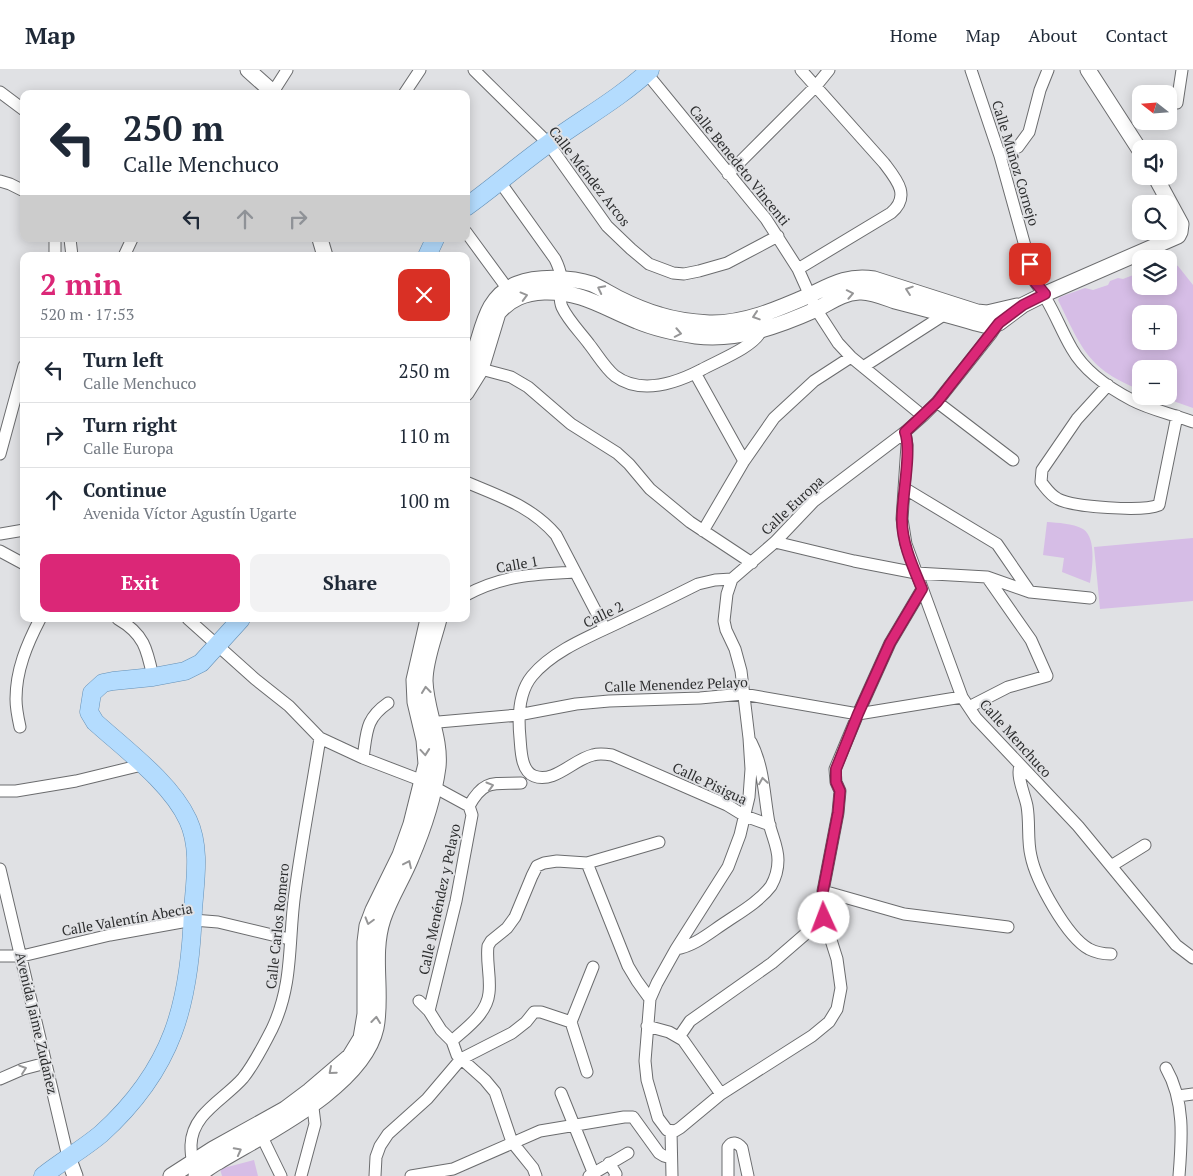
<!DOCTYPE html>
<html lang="en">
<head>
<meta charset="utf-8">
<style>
  :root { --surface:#fff; --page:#f2f2f3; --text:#1f2937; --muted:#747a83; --line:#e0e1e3; --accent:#db2777 }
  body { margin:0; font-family:"PT Serif",serif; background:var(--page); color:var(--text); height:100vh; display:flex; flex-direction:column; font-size:19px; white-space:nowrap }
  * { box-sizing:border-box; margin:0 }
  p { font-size:16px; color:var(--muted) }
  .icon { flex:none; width:28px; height:28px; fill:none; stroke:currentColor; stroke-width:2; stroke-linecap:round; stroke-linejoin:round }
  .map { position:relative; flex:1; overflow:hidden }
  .details { position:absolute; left:20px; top:182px; width:450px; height:370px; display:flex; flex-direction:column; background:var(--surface); border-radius:10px; box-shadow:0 2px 12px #0003 }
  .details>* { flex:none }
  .banner { position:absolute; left:20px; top:20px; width:450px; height:152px; border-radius:10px; box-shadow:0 2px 12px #0003; background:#fff; color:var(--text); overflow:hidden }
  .needle { width:32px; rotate:287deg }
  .fabs { position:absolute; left:1132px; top:15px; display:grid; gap:10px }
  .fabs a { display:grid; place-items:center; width:45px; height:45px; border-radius:10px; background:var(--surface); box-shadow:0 2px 12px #0003; font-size:25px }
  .pin { position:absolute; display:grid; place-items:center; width:42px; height:42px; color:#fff; margin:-21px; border-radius:10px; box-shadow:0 2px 8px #0006 }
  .me { position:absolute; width:55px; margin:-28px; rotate:358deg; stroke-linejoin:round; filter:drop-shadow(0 0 4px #0008) }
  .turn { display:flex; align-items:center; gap:18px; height:105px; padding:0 20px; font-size:22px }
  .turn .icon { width:65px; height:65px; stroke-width:2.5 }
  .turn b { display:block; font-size:35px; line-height:42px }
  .lanes { display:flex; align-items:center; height:48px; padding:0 20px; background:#0003; justify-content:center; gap:25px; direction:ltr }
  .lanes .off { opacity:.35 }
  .round { display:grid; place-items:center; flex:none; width:52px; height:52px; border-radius:10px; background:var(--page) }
  .summary { display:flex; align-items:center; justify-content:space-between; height:85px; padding:0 20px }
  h1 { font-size:30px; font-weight:700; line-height:38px; color:var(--accent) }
  .cta { display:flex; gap:10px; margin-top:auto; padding:10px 20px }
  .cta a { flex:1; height:58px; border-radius:10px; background:var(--accent); color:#fff; font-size:20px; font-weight:700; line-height:58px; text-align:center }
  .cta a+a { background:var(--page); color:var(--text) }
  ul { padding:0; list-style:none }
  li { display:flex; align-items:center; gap:15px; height:65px; padding:0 20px; border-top:1px solid var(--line) }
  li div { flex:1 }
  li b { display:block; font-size:19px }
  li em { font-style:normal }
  header { display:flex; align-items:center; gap:30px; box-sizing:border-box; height:70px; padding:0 25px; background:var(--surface); border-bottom:1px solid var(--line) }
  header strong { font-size:24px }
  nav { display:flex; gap:28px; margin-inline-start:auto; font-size:18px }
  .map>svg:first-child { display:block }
</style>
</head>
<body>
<header>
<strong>Map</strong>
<nav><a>Home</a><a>Map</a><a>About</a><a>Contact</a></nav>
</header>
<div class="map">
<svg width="1193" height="1106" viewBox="0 0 1193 1106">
  <rect width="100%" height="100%" fill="#e0e1e4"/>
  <path fill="#d6bde6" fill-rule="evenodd" d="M1169,191L1178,196L1193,215V338L1159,326H1169V299H1141V320C1088,300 1081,277 1058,230L1060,227L1085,218L1093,220L1108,215L1110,211L1118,208L1123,209L1141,202V216H1169ZM1141,244H1169V271H1141Z
    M1047,452C1058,453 1072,453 1083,459C1097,468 1092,499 1090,513L1062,502L1064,488L1043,485Z
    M1193,468V531L1100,539L1094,477Z
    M254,1090L258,1106H222L220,1099Z"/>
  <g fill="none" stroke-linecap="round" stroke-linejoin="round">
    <g stroke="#6b6c6e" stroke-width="13">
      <path id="street" d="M474,0L548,73L607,156L631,179L649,194L673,203L684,204L699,201L727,193L778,166
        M644,0L766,149L798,199L816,239L838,273L851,287L923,346
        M971,0L1000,86L1035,212C1051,232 1059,257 1072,279C1085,302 1109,318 1132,330C1151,340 1173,344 1193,352
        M0,22L24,40
        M273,22L287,0
        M404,24L420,0
        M1177,33L1182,0
        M1000,86L1018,77L1029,62L1040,20L1048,0
        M728,104L816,16L829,0
        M0,111L10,114L24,121
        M500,112L555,189C558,195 560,200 561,207C561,217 558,228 562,237C568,250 580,262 589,274C597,284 605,298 615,306C641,325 676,313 701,300C717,291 754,277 761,261
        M466,162L507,218
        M55,169V186
        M70,169L72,186
        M124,186L132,169
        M798,199L891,143C911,126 897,110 884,93L801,0
        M863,297L950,241
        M481,299L511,307L528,317L571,354L617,383L629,394L650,419L690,452L752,493
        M695,303L744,391
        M1108,315L1077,349L1042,400L1041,412C1046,418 1050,425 1058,429C1073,437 1143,442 1159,435L1177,346
        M937,332L1013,390
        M905,362L907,375L902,449L906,474L962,627L976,648L1078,756L1176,875L1193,888
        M0,384L24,296
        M466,412C501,427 531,436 556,465L605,559
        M904,418L997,474L1030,522
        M703,461L744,391L774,348L814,311L851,287
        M0,464L24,460
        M775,472L854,491L916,503L987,507L1030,522L1090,528
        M0,481L24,494
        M732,509L715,510L698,514C674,526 650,538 626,549C596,564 554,579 532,606C518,623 518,648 520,668C521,680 521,701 534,706C554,714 574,689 593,685C599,683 606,684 612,685L727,735L745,746L770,755
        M922,519L890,573L858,644L835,699L836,712L840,721L838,743L823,821L824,848L837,889L841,918L837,939L829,952L812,966L721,1024L680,1058L675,1061L667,1060L658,1048L647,1010L645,991L650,929L657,913L676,879L728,797L740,765L749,727L751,699L749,668L741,601L735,579L726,560L724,551L727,524L732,509L775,472L814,431L905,362L923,346L937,332L972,288L991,264L1000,250
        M466,525C503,505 535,504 575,502
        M118,549C144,564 147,579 153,607
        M188,549L255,609L289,636L320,668L363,688L423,711L469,736L472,745L456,831L429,941
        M969,637L1008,617L1047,606L1031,570L987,507
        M427,653L518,645L576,634L609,631L700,628L743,624L858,644L962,627
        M20,657C18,648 16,638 16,629C16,600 27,574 40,549
        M363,688C367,662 365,649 388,633
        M1020,696C1016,706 1025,725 1027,736C1030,753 1027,770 1031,786C1036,811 1067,867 1089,879C1097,883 1103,884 1111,884
        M0,721H16L76,711L142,695
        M469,736C484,709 493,714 521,713
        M587,793L628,896L637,911L650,929
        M1111,796L1145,775
        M0,799L68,1087
        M823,821L904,844L1008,857
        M676,879C694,876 708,864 723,854C739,843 759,832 771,816C775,809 778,798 778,790C778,777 772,766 769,753C764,726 764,697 751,672
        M0,886H22L110,865L193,850L218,852L289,869
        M419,931L429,941L441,960L452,971L457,985L485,1010L495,1022L512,1072L533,1098L536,1106
        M647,956L669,962L683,970L721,1024
        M679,967L690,951L772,893L824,848
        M452,971C466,958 487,944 489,923C491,907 486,892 488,876L491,871L507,858L515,847L532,806L537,796L544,793L557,791L587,793L659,772
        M1166,998C1185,1031 1182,1069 1179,1106
        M587,1002L571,952L593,897
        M0,1009L23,999L46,993
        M561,1023L593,1102
        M1178,1026L1193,1024
        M671,1061L672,1106
        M262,1067L281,1106
        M609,1093L616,1104L615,1106
        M196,1096C191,1090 191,1082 191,1075C192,1043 225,1029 243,1008C255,993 263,976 272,959C294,913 288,870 295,822C302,770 312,719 320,668
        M301,1106L315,1054L312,1030
        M375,1106L376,1087L380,1076L388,1064L427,1029L461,989L512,963L526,952L534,942H541L571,952
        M411,1106L453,1099L540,1061L624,1047H633L659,1083L664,1086L671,1088
        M589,1106L628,1083
        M728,1106V1077C732,1071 737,1072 742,1078L748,1106"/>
    </g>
    <g stroke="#6b6c6e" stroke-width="17">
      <path id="secondary" d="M248,0L275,24
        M1088,0L1141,82
        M320,169L325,186
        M466,302C484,271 479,229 517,214C537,206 571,207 592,214C601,218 610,224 618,228C632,235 646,241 660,245C676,250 692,252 709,253C744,254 778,239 810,225C833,214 848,205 874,209L977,242L987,243L1017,236
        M466,323L481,299L498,243C511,228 525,223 544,222C582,221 604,238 637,251C656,259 676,263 696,266C738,271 779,256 817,239C831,232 842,223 859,222C870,221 884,227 895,231C922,238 949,245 976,253L984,255L999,253L1023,235L1045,224L1178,166L1180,162L1181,154L1155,106
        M68,1087L75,1106
        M171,1106L213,1079L285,1039L309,1021L350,986L361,968L365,944V872L367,856L373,840L400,785L411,754L426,694L424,670L415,632L414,610L428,549
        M196,1106C204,1102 210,1096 218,1092C266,1063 363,1017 376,958C383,923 371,885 383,849C390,828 403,808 411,788C423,760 434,727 438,697C441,668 426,641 425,611C425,590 434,569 439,549"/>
    </g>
    <g stroke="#6490b6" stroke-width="19">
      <path id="primary" d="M466,137C494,117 520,94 548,74C582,49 619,29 650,0
        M427,186L435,169
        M43,1106C62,1091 83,1079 101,1064C173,999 190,934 193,840C195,811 201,778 188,750C171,713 126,680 95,652L89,642L92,623L103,613L113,611L153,607L185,601L201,593L241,549"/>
    </g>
    <use href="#street" stroke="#fff" stroke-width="11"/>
    <use href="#secondary" stroke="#fff" stroke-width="15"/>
    <use href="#primary" stroke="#b4dcfe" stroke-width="18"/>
  </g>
  <defs><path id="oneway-chevron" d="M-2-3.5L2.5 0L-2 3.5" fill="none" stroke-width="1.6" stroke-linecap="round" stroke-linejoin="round" transform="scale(1.25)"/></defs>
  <g stroke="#969697">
    <use href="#oneway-chevron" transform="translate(601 219) rotate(-153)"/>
    <use href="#oneway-chevron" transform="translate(909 220) rotate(-161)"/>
    <use href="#oneway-chevron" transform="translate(850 224) rotate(-11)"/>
    <use href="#oneway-chevron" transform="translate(524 226) rotate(-15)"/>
    <use href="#oneway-chevron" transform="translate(756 246) rotate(162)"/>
    <use href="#oneway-chevron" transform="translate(678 263) rotate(11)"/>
    <use href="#oneway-chevron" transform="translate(426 620) rotate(-96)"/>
    <use href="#oneway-chevron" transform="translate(425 682) rotate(85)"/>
    <use href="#oneway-chevron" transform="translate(763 711) rotate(-99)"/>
    <use href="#oneway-chevron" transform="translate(490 716) rotate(-16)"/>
    <use href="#oneway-chevron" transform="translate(408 794) rotate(-65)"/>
    <use href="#oneway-chevron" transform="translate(369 851) rotate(106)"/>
    <use href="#oneway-chevron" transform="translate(376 950) rotate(-84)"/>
    <use href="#oneway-chevron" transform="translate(23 999) rotate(-19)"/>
    <use href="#oneway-chevron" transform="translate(332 1001) rotate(139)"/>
    <use href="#oneway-chevron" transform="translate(238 1081) rotate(-28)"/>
  </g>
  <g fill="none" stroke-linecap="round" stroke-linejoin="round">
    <g stroke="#8e194d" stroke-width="12">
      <path id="route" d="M824,848L823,821L838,743L840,721L836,712V699L858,644L890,573L922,519C913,497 902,474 902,450C902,426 912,381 905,362L937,332L999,253L1023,235L1045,224L1035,212L1030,194"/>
    </g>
    <use href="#route" stroke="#db2777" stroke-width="9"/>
  </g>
  <g text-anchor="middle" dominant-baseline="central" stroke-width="4" stroke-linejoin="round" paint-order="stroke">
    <g font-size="14" fill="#2d2e2f" stroke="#e0e1e4">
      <text transform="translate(1016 93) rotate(73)">Calle Muñoz Cornejo</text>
      <text transform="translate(740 95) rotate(51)">Calle Benedeto Vincenti</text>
      <text transform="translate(590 106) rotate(52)">Calle Méndez Arcos</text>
      <text transform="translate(792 435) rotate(-43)">Calle Europa</text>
      <text transform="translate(517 494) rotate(-10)">Calle 1</text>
      <text transform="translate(603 544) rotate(-26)">Calle 2</text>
      <text transform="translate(676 614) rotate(-2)">Calle Menendez Pelayo</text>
      <text transform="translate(1016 668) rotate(48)">Calle Menchuco</text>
      <text transform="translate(710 713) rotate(25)">Calle Pisigua</text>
      <text transform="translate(439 829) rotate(-78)">Calle Menéndez y Pelayo</text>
      <text transform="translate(127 849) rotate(-10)">Calle Valentín Abecia</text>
      <text transform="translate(277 856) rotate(-84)">Calle Carlos Romero</text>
      <text transform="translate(37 953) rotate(77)">Avenida Jaime Zudañez</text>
    </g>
  </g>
</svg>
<div class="fabs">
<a><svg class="needle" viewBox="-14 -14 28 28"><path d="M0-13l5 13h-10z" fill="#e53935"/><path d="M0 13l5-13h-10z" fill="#747a83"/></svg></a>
<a><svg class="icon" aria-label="sound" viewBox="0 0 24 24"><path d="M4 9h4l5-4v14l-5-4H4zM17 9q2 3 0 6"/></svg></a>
<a><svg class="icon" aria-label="search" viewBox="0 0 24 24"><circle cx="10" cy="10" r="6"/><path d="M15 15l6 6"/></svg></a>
<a><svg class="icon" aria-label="layers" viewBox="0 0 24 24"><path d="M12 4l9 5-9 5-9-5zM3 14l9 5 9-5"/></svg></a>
<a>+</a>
<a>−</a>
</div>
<div class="pin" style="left:1030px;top:194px;background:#d93025"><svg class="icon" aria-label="arrive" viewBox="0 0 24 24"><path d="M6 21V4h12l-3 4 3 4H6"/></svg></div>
<svg class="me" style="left:824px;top:848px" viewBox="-20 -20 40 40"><circle r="19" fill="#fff"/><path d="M0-13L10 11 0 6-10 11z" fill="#db2777"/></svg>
<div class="banner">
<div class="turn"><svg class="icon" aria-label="left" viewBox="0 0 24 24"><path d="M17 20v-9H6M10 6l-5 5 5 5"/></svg><div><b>250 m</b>Calle Menchuco</div></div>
<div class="lanes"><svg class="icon" aria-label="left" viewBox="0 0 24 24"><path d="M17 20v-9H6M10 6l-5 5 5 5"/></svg><svg class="icon off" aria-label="ahead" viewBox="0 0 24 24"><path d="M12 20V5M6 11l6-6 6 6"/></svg><svg class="icon off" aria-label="right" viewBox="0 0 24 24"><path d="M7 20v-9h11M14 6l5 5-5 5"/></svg></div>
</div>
<section class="details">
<div class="summary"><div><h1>2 min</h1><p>520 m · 17:53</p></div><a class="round" style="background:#d93025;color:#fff"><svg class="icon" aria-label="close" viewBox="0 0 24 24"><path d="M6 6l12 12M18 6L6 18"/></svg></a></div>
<ul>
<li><svg class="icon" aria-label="left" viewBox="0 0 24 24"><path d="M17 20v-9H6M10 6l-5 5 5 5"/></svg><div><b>Turn left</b><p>Calle Menchuco</p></div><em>250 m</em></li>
<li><svg class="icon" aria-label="right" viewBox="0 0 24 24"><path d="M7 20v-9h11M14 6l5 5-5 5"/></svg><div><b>Turn right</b><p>Calle Europa</p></div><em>110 m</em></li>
<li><svg class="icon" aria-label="ahead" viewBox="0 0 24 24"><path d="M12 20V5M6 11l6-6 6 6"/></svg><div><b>Continue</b><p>Avenida Víctor Agustín Ugarte</p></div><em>100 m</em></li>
</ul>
<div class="cta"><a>Exit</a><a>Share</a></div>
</section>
</div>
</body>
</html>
